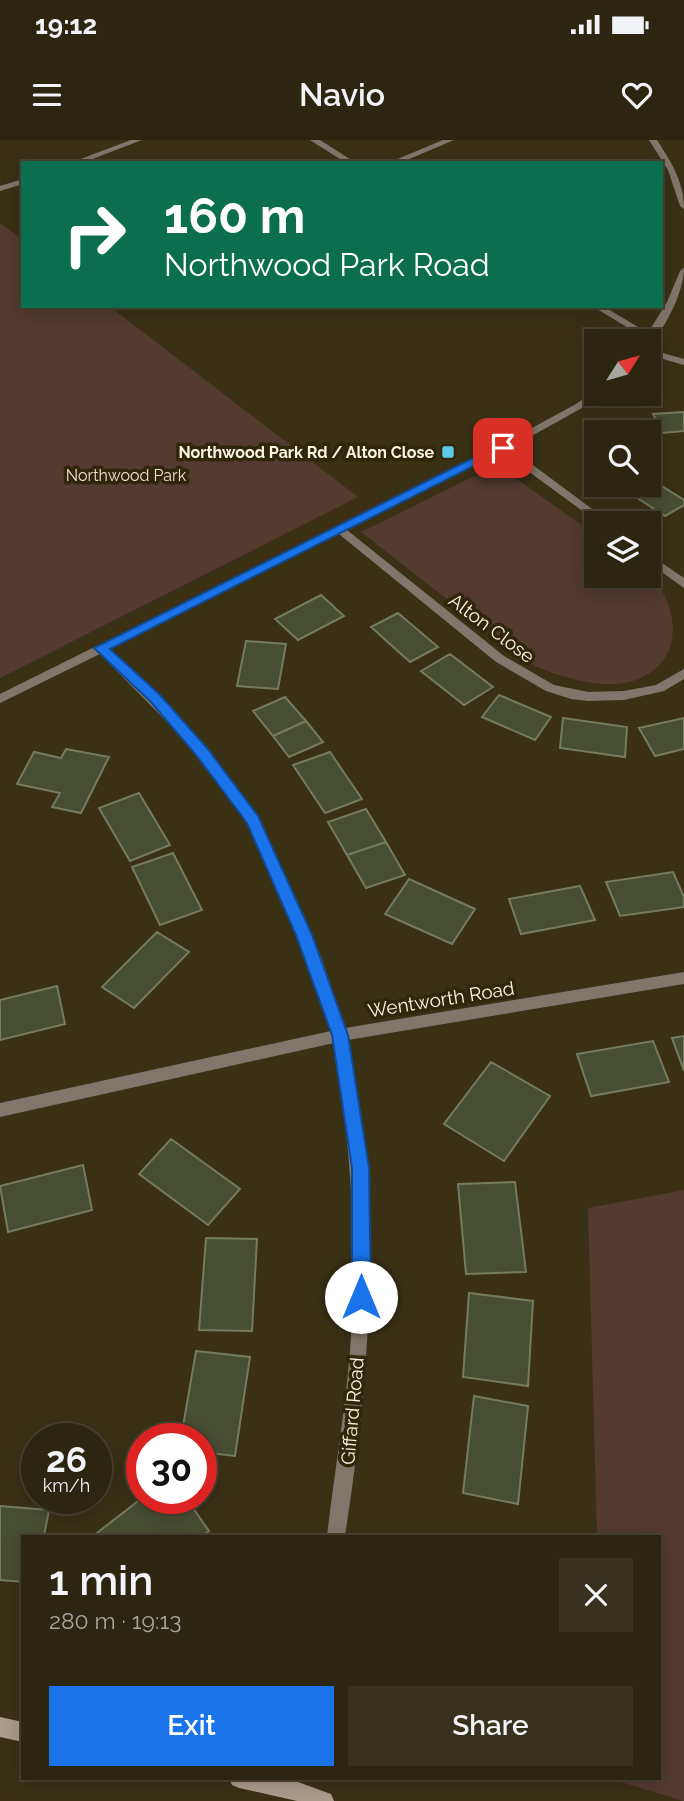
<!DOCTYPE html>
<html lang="en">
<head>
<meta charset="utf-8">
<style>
  :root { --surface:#2c2510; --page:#38311e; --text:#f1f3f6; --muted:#a6a59f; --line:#484230; --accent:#1a73e8 }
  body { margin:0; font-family:Raleway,sans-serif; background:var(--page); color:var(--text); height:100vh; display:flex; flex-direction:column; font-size:26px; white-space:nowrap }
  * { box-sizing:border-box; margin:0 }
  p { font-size:23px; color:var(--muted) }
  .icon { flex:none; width:38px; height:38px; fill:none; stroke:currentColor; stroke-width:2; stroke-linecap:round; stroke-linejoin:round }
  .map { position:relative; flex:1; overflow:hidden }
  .sheet { position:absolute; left:21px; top:1395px; width:640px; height:245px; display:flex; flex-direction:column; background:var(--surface); border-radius:0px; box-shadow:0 4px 18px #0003,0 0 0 2px var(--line) }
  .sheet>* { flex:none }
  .hud { position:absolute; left:21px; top:21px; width:642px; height:147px; border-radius:0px; box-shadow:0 4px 18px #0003,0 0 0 2px var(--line); background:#0b6e4f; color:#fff; overflow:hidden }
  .needle { width:46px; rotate:53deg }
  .tools { position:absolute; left:584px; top:189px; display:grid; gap:14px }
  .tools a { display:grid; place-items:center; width:77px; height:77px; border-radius:0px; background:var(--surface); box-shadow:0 4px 18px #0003,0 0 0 2px var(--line); font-size:35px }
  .speed { position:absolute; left:21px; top:1283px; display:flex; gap:14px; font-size:35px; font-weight:700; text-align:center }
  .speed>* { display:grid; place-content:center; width:91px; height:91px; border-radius:50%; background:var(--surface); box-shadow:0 4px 18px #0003,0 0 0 2px var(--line); line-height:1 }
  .speed small { font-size:18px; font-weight:400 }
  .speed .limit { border:10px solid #d22; background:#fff; color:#111 }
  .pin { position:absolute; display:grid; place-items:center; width:60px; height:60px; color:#fff; margin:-30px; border-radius:14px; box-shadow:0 4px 10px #0006 }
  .me { position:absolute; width:77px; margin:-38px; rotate:0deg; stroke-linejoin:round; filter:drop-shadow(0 0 5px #0008) }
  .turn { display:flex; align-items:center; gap:24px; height:147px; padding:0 28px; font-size:32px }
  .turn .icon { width:91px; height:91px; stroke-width:2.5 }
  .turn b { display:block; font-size:49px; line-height:60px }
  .round { display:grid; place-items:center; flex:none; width:74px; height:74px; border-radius:0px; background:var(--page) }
  .head { display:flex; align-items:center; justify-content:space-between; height:119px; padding:0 28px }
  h1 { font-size:42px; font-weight:600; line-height:52px }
  .cta { display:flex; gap:14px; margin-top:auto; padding:14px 28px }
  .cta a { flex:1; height:80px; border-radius:0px; background:var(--accent); color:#fff; font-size:28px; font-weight:600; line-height:80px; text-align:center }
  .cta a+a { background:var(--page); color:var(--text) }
  .status { display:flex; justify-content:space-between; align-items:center; height:49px; padding:0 35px; background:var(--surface); direction:ltr }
  .status svg { height:19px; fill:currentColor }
  header { display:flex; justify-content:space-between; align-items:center; height:91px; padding:0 28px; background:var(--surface); font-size:32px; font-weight:600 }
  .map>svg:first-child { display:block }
</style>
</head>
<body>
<div class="status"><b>19:12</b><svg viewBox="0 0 49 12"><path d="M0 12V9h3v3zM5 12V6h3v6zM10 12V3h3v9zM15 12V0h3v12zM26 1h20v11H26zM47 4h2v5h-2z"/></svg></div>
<header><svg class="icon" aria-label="menu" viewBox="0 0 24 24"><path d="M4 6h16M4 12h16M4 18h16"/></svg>Navio<svg class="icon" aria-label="heart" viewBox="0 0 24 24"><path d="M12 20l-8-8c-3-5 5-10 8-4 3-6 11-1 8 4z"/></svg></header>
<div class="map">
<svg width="684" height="1661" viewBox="0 0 684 1661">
  <rect width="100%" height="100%" fill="#3a3115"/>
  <path fill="#543a2f" d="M0,83L23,100V166H109L358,357L0,538Z
    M497,325L597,396V436H649V433C684,472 684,530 625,543C594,548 558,536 530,524L361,392Z
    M684,1050V1661H683L608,1638H660V1396H597L588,1068Z"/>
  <path fill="#484e31" stroke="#757b5d" stroke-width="2" d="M684,272V291L662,293L653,274Z
    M649,338L684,360V365L665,376L619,346L649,345Z
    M321,455L344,476L298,500L275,479Z
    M398,473L438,507L410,522L371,487Z
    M246,501L286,504L278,549L237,546Z
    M450,514L493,547L464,565L421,531Z
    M499,555L551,577L535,600L482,577Z
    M285,557L306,581L273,596L253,571Z
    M563,578L627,587L625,617L560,608Z
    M684,578V609L655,616L639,588Z
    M306,581L323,602L289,617L273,596Z
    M66,609L109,617L81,673L52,667L60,653L17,644L34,612L61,618Z
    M330,612L362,659L325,673L293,625Z
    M139,653L170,705L130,721L99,668Z
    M366,669L386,702L347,715L328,682Z
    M386,702L405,735L366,748L347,715Z
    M173,713L202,770L160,785L132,727Z
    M673,732L684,757V767L620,776L606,742Z
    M409,739L475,769L452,804L385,774Z
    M580,746L595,780L521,794L509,759Z
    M157,792L189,812L134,868L102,847Z
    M57,846L65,884L0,900V860Z
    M684,896V931L672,898Z
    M653,901L669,942L591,956L577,914Z
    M491,922L550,956L504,1021L444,984Z
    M171,999L240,1049L208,1085L139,1034Z
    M83,1025L92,1070L8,1092L0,1046Z
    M515,1042L526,1132L466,1134L458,1044Z
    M206,1098L257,1099L252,1191L199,1190Z
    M469,1153L533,1161L528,1246L463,1237Z
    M196,1211L250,1217L235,1316L201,1312V1298H181Z
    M474,1256L528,1266L518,1364L463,1353Z
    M142,1358H186L209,1391L202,1396H93Z
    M0,1366L49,1370L44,1396H23V1442L0,1440Z"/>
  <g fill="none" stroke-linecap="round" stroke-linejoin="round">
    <path fill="#80766b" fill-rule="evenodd" d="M131,0H142L82,23H70Z
      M310,0H320L356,23H346Z
      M443,0H454L400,23H388Z
      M649,0H657C671,22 684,41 684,69L680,66L668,30Z
      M23,39V44L0,51V46Z
      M684,128C684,151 666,187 651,203L643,201L645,198L592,166H603L648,193L667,162L680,131Z
      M649,209L684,219V225L649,215Z
      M597,249V254H600L582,268L510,308L611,383H599L502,312L347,390L504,516L554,545L588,552L624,551L656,545L684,529V539L664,551L624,560L588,561L571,559L546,551L496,522L339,394L109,510L186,586L255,673L322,819L345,888L684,832V844L348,900C355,940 362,980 365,1021C377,1146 364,1272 345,1396H327C334,1335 345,1273 350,1211C358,1107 351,1005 334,903L0,977V963L331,891L309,819L246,680L178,593L100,514L0,563V554L499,306L576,264Z
      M649,414L684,438V448L649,423Z"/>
    <path fill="#ad9c8b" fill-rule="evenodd" d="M0,1577L23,1582V1602L0,1597Z
      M229,1638H287L331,1654L334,1661H297L239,1648L232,1645Z"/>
  </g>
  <path fill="#1a73e8" stroke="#114b97" stroke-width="2" d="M499,305L509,308L110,509L160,555L207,608L258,676L312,795L348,895L369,1028L371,1157L368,1164L361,1167L355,1164L352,1157V1028L332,895L296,795L247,683L197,616L151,562L94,508Z"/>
  <rect fill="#5ac8e5" stroke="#30270a" stroke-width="2.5" x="441" y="305" width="14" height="14" rx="3.5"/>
  <g text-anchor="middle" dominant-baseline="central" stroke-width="7" stroke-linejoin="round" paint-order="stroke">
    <g font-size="16" font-weight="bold" fill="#faf4e3" stroke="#30270a" text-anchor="end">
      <text x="434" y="312">Northwood Park Rd / Alton Close</text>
    </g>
    <g font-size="16" fill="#f7d9ce" stroke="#30270a">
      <text x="126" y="335">Northwood Park</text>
    </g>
    <g font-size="19" fill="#faf4e3" stroke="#30270a">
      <text transform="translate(492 488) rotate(37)">Alton Close</text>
      <text transform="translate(441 859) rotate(-9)">Wentworth Road</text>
      <text transform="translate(352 1271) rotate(-85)">Giffard Road</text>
    </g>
  </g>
</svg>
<div class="tools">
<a><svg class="needle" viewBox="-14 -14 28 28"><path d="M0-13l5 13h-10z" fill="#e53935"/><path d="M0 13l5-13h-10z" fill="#a6a59f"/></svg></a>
<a><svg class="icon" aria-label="search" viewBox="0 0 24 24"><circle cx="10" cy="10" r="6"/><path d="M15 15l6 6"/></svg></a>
<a><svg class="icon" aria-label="layers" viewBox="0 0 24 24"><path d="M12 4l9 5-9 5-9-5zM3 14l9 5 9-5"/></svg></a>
</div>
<div class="speed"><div>26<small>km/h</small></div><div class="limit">30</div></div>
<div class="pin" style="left:503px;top:308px;background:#d93025"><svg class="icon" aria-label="arrive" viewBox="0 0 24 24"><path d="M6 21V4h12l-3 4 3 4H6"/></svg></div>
<svg class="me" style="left:361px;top:1157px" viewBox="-20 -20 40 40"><circle r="19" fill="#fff"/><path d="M0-13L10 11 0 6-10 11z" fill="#1a73e8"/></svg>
<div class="hud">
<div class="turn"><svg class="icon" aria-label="right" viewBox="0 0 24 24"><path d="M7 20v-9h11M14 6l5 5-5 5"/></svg><div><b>160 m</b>Northwood Park Road</div></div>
</div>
<section class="sheet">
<div class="head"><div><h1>1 min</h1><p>280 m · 19:13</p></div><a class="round"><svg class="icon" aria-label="close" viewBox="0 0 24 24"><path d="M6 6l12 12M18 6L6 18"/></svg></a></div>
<div class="cta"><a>Exit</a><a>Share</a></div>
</section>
</div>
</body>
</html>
